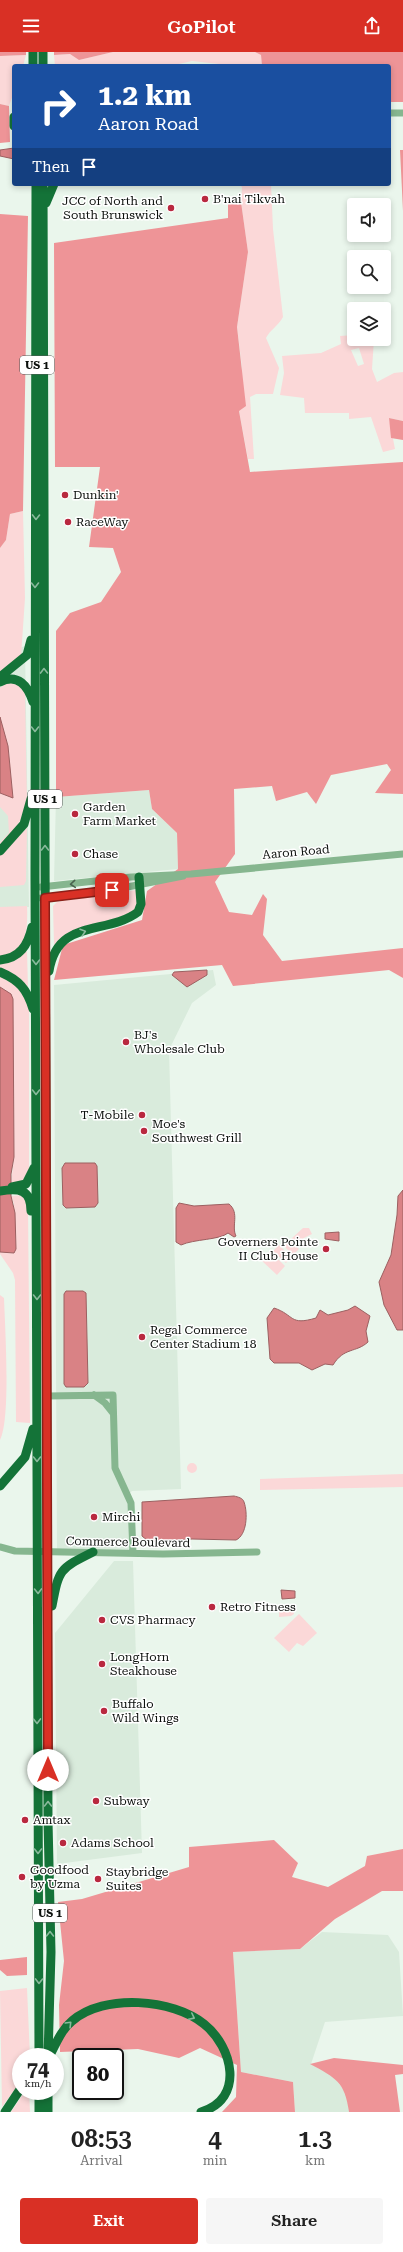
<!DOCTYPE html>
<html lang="en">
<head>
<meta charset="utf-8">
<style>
  :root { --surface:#fff; --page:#f6f6f6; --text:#222; --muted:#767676; --accent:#d93025 }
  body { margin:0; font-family:"Roboto Serif",serif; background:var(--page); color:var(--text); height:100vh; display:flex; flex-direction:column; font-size:15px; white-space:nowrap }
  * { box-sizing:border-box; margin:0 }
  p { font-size:13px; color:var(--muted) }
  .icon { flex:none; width:22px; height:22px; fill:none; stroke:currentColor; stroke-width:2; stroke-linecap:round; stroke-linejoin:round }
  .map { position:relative; height:2060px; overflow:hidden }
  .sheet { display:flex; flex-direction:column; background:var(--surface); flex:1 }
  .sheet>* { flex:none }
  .top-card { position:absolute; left:12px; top:12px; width:379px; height:122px; border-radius:4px; box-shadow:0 2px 6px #0003; background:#1a4fa0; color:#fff; overflow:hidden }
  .controls { position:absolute; left:347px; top:146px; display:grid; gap:8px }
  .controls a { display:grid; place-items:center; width:44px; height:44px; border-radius:4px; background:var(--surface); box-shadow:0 2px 6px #0003; font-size:20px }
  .speed { position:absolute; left:12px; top:1996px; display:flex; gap:8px; font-size:20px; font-weight:700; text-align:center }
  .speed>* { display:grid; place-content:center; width:52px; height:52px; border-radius:50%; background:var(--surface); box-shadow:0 2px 6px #0003; line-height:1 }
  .speed small { font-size:10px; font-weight:400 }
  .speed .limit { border:2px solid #111; border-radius:6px; background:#fff; color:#111 }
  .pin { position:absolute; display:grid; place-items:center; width:34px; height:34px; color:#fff; margin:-17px; border-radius:8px; box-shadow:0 2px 6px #0006 }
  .me { position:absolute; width:44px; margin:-22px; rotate:0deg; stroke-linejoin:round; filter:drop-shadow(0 0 3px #0008) }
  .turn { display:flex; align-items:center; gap:14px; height:84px; padding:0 20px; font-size:18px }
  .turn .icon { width:52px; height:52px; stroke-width:2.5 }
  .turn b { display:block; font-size:28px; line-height:34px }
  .then { display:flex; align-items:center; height:38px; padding:0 20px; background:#0003; gap:8px; font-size:15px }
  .eta { display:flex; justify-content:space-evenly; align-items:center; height:68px; text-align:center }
  .eta b { font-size:24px; font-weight:600; line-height:28px }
  .button { display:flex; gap:8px; margin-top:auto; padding:8px 20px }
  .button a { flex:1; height:46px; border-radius:4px; background:var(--accent); color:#fff; font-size:16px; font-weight:600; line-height:46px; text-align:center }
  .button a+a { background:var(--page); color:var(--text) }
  header { display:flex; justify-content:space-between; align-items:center; height:52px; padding:0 20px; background:var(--accent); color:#fff; font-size:18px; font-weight:600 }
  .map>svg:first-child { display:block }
</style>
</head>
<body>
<header><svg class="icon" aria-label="menu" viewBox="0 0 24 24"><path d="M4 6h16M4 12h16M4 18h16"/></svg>GoPilot<svg class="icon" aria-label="share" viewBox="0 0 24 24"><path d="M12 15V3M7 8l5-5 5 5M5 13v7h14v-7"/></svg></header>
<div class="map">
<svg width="403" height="2060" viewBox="0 0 403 2060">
  <rect width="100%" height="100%" fill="#eaf6ec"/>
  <path fill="#d9ebdc" d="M25,594L29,855L0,857V603Z
    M149,738L152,757L177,781L178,817L54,829L56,745Z
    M213,918L216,933L192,951L169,998L181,1437L132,1439L128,1443L133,1501L57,1500L54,933Z
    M114,1509H133L142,1801L57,1812L55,1581Z
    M322,1880L388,1883L399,1900L403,1964L325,1970L311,2012L333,2024L347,2042L349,2060H295L293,2030L241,2020L233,1900L300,1897Z"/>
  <path fill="#fbd8d8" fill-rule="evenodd" d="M113,0H255L261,3L262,14H220L219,12L192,9L170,14H55L54,3L70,2L79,8Z
    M26,3L23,14H14V40L9,54L0,52V4Z
    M239,132H271L273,177L283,265C278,274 270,278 266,286L279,316L273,342H256L250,345L254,407H248L239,359L242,315L237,275L248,200L241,150L242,135Z
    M354,283V287H374L372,317L377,330L394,321L403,320V369L389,366L395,397L383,400L371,365L349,367V361H305L304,346L280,343L284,321L282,304L321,301L341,292L340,284ZM359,296L364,312L358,314L351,298Z
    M23,459L25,546L21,605L0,620V496L6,488L10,462Z
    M8,630H17L25,637L27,752C22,770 13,781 0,795V790L9,781L8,764L0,755V636Z
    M27,776L26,829L24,833L0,835V802Z
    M136,838L137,853L133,861L68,882L54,893L53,854L57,850Z
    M27,854C28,873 27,906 0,904V855Z
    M27,899L28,936L18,925L0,917V910L14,909Z
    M0,923L23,938L29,953V1120L20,1132H11L14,1105L6,938L0,935Z
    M23,1143L28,1153L30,1371L16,1370L15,1228L13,1221L0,1202V1200L14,1201V1152L11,1144Z
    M303,1176H309L312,1182L304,1186L297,1193L291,1187Z
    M286,1185L299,1197L293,1203L281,1191Z
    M279,1193L291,1205L286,1211L273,1199Z
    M270,1199L285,1214L277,1223L261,1208Z
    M0,1243L4,1246C5,1274 11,1367 0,1388Z
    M187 1416a5 5 0 1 1 10 0a5 5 0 1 1-10 0Z
    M403,1422V1435L260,1438V1427Z
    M293,1557L294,1562L291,1564L279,1565V1558Z
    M299,1562L317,1581L303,1594L297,1591L289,1600L274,1586Z
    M27,1936L30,2005H21V2029L2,2055L0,1939Z
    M25,2039H29L30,2060H11Z"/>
  <path fill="#ee9497" d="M0,0H26V3L0,4Z
    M54,0H113L79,8L70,2L54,3Z
    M255,0H403V50H389V14H262L261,3Z
    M0,52L9,54L10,90L0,91Z
    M400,98H403V159Z
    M228,150H241L248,200L237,275L246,354L239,359L250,420L403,410V742L375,741L391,718L387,712L331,723L316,752L307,740L276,749L272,734L234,737L235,802L215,830L229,860L252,863L263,842L267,847L263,883L282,909L403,896V926L389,918L233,934L222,913L54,928L63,893L142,868L147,839L178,817L177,781L152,757L149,738L56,745V579L70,561L101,550L121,520L113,496L89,495L100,415H55L54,191L228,166Z
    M0,162L28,164L23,459L10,462L6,488L0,496Z
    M389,366L403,369V388L391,386Z
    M274,1788L298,1811L292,1825L328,1835L365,1814L367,1804L403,1797V1839H382L335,1867L300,1897L233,1900L241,2020L293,2030L295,2060H222L236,2045L237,2013L200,1996L179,2006L138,1997L60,2000L59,1953L64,1909L58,1850L82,1847L189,1815V1795Z
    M27,1905V1923L7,1924L0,1918V1908Z
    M334,2006L403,2013V2022L395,2023L400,2060H349C345,2030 336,2026 310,2012Z"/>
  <path fill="#d98285" stroke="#9c6061" d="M14,96V107L0,104V98Z
    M0,665L8,694L13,746L0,741Z
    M207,918V923L187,935L172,923L174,920Z
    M0,935L11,942L13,947L14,1105L11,1122V1144L15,1161L16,1197L14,1201L0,1200Z
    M65,1111H95L97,1114L98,1151L95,1155L66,1156L63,1153L62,1116Z
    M403,1138V1278H397L384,1253L379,1230L391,1203L397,1163L398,1144Z
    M179,1151L194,1154L229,1152C240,1161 231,1174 236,1184L234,1185L228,1181C220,1188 194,1187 181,1193L176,1190V1156Z
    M339,1180V1189L325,1187V1181Z
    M66,1239H83L86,1241L88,1331L84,1335H66L64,1332V1242Z
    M355,1254L370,1264L366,1279L368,1290C356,1301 344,1295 333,1313L325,1312L312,1318L299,1311H274L270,1307L267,1266L274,1256C295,1263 289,1274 316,1266L320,1258L328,1263L348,1258Z
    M234,1444C238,1445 243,1446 244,1450C248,1461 247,1483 236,1488L192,1487L149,1490L142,1484V1450Z
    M281,1538L295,1539V1546L282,1547Z"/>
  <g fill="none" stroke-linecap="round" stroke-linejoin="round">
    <path stroke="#86b68f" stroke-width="7" d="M389,61H403
      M41,835L131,825L191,822L403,802
      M41,846L102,840L183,824
      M94,1343L105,1351L113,1361
      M47,1344L113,1343L115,1416L131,1451L133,1501
      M0,1495L15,1499L163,1502L257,1500"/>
    <path stroke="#147338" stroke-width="9" d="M33,14V0
      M43,14V0
      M14,65V74
      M36,132L35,825L39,2005
      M43,132L48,1769L51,1900L48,2005
      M46,151L54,132
      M0,625L27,603L31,588
      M0,630C18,621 28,634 33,650
      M0,799L24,772L31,747
      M0,908C20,906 28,893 32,875
      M49,919C58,865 106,884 138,860L141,852L139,825
      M0,920C19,928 27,937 33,957
      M12,1135L26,1132L34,1116
      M0,1139C19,1136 31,1137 31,1159
      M0,1434L25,1405L33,1377
      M52,1554C59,1517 59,1517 93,1500
      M49,2005C56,1992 61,1978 72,1969C104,1941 173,1947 204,1972C233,1995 245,2047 201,2060
      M39,2039V2060
      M48,2039V2060
      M5,2060L21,2036"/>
  </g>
  <defs><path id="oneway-chevron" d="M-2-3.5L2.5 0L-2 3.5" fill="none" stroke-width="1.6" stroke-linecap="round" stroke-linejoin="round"/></defs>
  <g stroke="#8ab99c">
    <use href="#oneway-chevron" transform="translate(36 465) rotate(91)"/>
    <use href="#oneway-chevron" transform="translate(35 533) rotate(90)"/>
    <use href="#oneway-chevron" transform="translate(44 619) rotate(-91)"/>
    <use href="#oneway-chevron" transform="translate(35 677) rotate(90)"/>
    <use href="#oneway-chevron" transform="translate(45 796) rotate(-90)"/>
    <use href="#oneway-chevron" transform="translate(83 880) rotate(-18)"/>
    <use href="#oneway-chevron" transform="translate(36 910) rotate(90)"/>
    <use href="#oneway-chevron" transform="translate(36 1040) rotate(90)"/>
    <use href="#oneway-chevron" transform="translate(37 1245) rotate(90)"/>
    <use href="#oneway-chevron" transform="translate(37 1407) rotate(90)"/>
    <use href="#oneway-chevron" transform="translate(38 1539) rotate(89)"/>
    <use href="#oneway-chevron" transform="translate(37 1669) rotate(89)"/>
    <use href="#oneway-chevron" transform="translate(48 1752) rotate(-90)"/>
    <use href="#oneway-chevron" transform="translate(38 1799) rotate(90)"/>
    <use href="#oneway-chevron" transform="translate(50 1882) rotate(-90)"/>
    <use href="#oneway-chevron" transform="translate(39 1929) rotate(91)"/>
    <use href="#oneway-chevron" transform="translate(192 1965) rotate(27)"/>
    <use href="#oneway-chevron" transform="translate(69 1972) rotate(-45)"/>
  </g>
  <use stroke="#49634e" href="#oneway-chevron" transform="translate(73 832) rotate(175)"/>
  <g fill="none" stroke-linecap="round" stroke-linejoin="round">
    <g stroke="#8d1f18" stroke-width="10">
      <path id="route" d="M48,1718L45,846L112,838"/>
    </g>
    <use href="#route" stroke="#d93025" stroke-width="7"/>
  </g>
  <g fill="#b9283f" stroke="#fff" stroke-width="1.5">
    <circle cx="205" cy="147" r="4"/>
    <circle cx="171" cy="156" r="4"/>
    <circle cx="65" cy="443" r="4"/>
    <circle cx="68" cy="470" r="4"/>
    <circle cx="75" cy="762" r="4"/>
    <circle cx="75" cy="802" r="4"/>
    <circle cx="126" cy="990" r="4"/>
    <circle cx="142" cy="1063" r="4"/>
    <circle cx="144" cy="1079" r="4"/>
    <circle cx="326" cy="1197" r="4"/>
    <circle cx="142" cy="1285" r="4"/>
    <circle cx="94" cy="1465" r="4"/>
    <circle cx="212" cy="1555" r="4"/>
    <circle cx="102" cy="1568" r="4"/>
    <circle cx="102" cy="1612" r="4"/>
    <circle cx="104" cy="1659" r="4"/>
    <circle cx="96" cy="1749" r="4"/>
    <circle cx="25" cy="1768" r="4"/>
    <circle cx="63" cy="1791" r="4"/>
    <circle cx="22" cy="1825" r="4"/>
    <circle cx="98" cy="1827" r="4"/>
  </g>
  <g text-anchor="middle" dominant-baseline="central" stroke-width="3" stroke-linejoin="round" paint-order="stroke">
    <g fill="#fff" stroke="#555856" stroke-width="1">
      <rect x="20" y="304" width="34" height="18" rx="3"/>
      <rect x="28" y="738" width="34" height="18" rx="3"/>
      <rect x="33" y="1852" width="34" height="18" rx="3"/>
    </g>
    <g font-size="11" font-weight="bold" fill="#0c100d">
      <text x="37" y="313">US 1</text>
      <text x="45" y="747">US 1</text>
      <text x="50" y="1861">US 1</text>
    </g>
    <g font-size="12" fill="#0c100d" stroke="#fff" text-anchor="start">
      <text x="213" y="147">B'nai Tikvah</text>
      <text x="163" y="149" text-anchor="end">JCC of North and<tspan x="163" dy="14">South Brunswick</tspan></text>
      <text x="73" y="443">Dunkin'</text>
      <text x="76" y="470">RaceWay</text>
      <text x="83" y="755">Garden<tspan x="83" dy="14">Farm Market</tspan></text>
      <text x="83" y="802">Chase</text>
      <text x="134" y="983">BJ's<tspan x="134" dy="14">Wholesale Club</tspan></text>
      <text x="134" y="1063" text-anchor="end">T-Mobile</text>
      <text x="152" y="1072">Moe's<tspan x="152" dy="14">Southwest Grill</tspan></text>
      <text x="318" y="1190" text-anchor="end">Governers Pointe<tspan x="318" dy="14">II Club House</tspan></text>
      <text x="150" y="1278">Regal Commerce<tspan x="150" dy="14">Center Stadium 18</tspan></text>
      <text x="102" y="1465">Mirchi</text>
      <text x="220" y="1555">Retro Fitness</text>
      <text x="110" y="1568">CVS Pharmacy</text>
      <text x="110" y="1605">LongHorn<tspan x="110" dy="14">Steakhouse</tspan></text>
      <text x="112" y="1652">Buffalo<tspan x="112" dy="14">Wild Wings</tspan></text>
      <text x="104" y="1749">Subway</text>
      <text x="33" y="1768">Amtax</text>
      <text x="71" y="1791">Adams School</text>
      <text x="30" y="1818">Goodfood<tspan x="30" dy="14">by Uzma</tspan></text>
      <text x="106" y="1820">Staybridge<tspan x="106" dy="14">Suites</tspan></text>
    </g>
    <g font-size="12" fill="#0c100d" stroke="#fff">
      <text transform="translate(296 800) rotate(-5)">Aaron Road</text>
      <text transform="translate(128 1490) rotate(1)">Commerce Boulevard</text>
    </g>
  </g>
</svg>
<div class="controls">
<a><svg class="icon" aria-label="sound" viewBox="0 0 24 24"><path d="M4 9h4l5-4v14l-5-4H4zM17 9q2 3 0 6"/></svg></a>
<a><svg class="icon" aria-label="search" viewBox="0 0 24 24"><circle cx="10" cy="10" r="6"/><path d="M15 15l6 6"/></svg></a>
<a><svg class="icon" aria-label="layers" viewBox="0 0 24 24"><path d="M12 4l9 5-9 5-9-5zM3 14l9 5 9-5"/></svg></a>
</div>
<div class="speed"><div>74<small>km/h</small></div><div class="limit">80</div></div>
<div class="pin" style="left:112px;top:838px;background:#d93025"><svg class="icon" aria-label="arrive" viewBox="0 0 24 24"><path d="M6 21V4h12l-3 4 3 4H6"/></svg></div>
<svg class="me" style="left:48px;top:1718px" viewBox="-20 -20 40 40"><circle r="19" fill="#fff"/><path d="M0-13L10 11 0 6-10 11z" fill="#d93025"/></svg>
<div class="top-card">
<div class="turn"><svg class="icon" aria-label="right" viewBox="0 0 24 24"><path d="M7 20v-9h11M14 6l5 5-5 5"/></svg><div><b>1.2 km</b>Aaron Road</div></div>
<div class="then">Then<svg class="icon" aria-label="arrive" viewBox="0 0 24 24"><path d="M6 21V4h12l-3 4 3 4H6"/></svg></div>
</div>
</div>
<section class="sheet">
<div class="eta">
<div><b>08:53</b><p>Arrival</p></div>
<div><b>4</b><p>min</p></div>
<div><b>1.3</b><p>km</p></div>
</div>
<div class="button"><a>Exit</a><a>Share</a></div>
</section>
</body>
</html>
